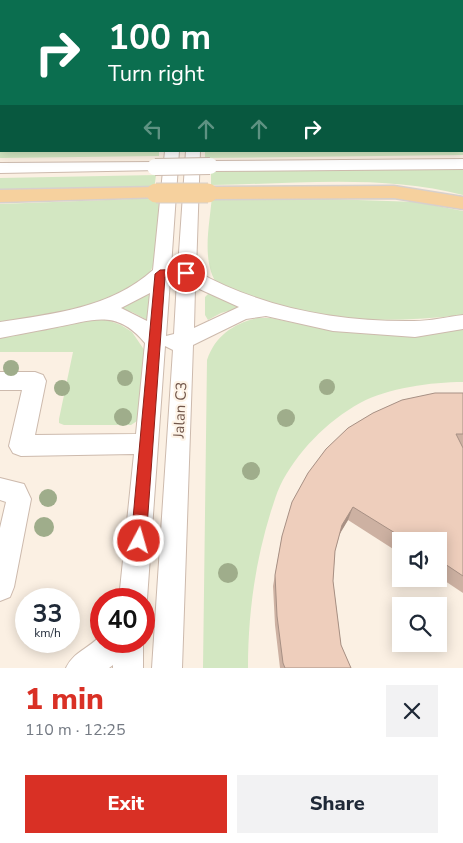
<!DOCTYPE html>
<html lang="en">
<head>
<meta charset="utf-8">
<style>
  :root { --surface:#fff; --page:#f2f2f3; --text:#1f2937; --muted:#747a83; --accent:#d93025 }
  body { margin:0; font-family:"Nunito Sans",sans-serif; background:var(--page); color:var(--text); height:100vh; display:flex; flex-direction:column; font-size:19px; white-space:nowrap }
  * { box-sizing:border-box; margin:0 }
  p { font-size:16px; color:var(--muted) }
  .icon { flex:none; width:28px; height:28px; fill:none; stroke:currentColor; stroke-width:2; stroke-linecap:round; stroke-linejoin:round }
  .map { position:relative; height:668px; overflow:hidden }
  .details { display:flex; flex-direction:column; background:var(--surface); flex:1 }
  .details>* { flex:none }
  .hud { position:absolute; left:0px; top:0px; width:464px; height:152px; box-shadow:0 2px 12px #0003; background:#0b6e4f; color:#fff; overflow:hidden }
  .tools { position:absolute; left:392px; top:532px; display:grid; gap:10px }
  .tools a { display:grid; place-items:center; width:55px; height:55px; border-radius:0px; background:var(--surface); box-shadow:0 2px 12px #0003; font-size:25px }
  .speed { position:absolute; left:15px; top:588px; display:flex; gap:10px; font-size:25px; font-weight:700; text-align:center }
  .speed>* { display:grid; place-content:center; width:65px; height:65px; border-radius:50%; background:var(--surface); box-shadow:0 2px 12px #0003; line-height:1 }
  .speed small { font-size:12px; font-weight:400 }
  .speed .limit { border:8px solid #d22; background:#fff; color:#111 }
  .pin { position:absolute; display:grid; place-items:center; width:42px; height:42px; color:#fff; margin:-21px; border:2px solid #fff; border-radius:50%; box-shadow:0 1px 5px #0007 }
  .me { position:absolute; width:55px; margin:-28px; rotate:6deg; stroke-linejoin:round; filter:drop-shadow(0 0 4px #0008) }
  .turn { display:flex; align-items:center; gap:18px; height:105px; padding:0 25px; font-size:22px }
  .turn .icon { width:65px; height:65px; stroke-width:2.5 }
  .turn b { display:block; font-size:35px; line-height:42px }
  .lanes { display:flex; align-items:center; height:48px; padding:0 25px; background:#0003; justify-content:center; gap:25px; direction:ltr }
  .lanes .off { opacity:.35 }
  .round { display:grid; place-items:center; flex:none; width:52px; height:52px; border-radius:0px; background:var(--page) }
  .headline { display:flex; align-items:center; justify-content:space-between; height:85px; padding:0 25px }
  h1 { font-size:30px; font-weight:800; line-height:38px; color:var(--accent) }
  .cta { display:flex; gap:10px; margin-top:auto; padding:10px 25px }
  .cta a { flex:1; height:58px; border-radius:0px; background:var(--accent); color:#fff; font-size:20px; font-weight:800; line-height:58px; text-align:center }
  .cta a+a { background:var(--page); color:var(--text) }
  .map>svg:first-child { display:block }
</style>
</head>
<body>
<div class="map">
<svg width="463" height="668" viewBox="0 0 463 668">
  <rect width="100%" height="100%" fill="#fbf0e3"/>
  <path fill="#d3e7c2" d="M0,0L91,1H1V151H159V156L0,158Z
    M463,45V155L205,158V151H462Z
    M211,170H463V195C384,174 293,184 211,185Z
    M156,175L154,190L0,191V178Z
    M212,195L417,202L463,211V315C407,321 351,323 296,311C270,305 245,295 219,287C200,262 210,225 212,195Z
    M159,198C158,218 161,254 151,270C130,308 39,317 0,323V204Z
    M208,294H211L246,306L221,313L208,320L205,315V297Z
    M148,295L152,296L149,321L132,312L110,308Z
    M257,318H271C336,332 397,340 463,329V382C432,382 387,388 360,403C327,421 296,453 280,486C276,494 274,503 271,511C255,562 248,615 248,668H203L207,360C215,336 233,324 257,318Z
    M88,320H107L121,325L132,332L147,354L140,419L131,425H64L59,423V419L73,352H0V336Z"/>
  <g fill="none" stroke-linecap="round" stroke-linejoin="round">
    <g stroke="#cdbaad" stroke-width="2">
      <path id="minor" d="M97,0H109V1H98Z
        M369,0H380V1H370Z
        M0,103H1V112H0Z
        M165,151H179L171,267H178L186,151H200L196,271C262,308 339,322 414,321C430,321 447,317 463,315V329L415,337L333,331L266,316L246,319L193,345L182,668H152L173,350L165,346L147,599L144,606V599H119L134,454L21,456L13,453L9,446L22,390H0V372H35L43,375L46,381L35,435L136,434L145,343C117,309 94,320 57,327C38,331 19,334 0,338V322C53,314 111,308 153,270ZM170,280H177L174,334L166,336ZM195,287L239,307L194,328ZM150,293L147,321L121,308Z
        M463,159V169L210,171L202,166L210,161Z
        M155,162L160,164L163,167L160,170L0,173V163Z
        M0,478L24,484L31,499L14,587L10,597L0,601V528L6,502L0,500Z
        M101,635V641H143V668H113V665L109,668H66C73,652 90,648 101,635Z"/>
    </g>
    <g stroke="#d7d0cc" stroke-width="3">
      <path id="major" d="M439,0H453L454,1H440Z
        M462,21H463V30H462Z
        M394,186L463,197V209L394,198L208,199L201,197L198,193L201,189L208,187Z
        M156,187L163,189L166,193L163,197L0,202V190Z"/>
    </g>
    <use href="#minor" fill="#fff" fill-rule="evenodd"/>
    <use href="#major" fill="#f6d19e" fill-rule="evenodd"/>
    <g stroke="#cdbaad" stroke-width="18" stroke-linecap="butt">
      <path id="minor-bridge" d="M155,167L210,166"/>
    </g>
    <g stroke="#d7d0cc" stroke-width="21" stroke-linecap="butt">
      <path id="major-bridge" d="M156,193H208"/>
    </g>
    <use href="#minor-bridge" stroke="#fff" stroke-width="16"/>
    <use href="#major-bridge" stroke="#f6d19e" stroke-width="19"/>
  </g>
  <g fill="#9fad8b">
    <circle cx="11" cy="368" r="8"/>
    <circle cx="125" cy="378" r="8"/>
    <circle cx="327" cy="387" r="8"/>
    <circle cx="62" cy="388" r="8"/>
    <circle cx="123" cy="417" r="9"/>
    <circle cx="286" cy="418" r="9"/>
    <circle cx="251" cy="471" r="9"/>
    <circle cx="48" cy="498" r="9"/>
    <circle cx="44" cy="527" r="10"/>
    <circle cx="228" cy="573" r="10"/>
  </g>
  <path fill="#cdb1a2" d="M463,393V593L439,577V541H401V554L348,520L340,533L335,551L333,581L341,645L351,668H280L275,625L273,586L282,536Z"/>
  <path fill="#a79084" d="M353,507L348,520L338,537L342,525Z"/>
  <path fill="#eecebc" stroke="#a79084" d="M435,393H463V434H456L463,448V576L439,560V541H408L353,507L342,525L335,551L333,581L341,645L351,668H285L283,663L277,616L275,575L282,536L292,502L308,473L326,449L348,428L373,413L402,400Z"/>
  <path fill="#d93025" stroke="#8d1f18" d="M186,269L191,273L189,275L165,277L146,541L144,546L139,548L133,546L131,541L155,274L160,270Z"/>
  <g text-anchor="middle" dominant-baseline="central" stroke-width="4.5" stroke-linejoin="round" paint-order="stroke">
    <g font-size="15" fill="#71564a" stroke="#fef4e8">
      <text transform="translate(180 410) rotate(-87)">Jalan C3</text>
    </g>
  </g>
</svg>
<div class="tools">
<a><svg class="icon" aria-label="sound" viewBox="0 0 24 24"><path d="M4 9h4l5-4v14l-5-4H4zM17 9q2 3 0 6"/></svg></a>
<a><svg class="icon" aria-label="search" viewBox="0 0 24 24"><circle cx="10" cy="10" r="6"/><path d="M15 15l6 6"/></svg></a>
</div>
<div class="speed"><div>33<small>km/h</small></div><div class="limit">40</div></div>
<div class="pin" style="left:186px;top:273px;background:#d93025"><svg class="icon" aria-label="arrive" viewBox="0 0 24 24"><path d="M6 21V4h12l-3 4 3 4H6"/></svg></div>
<svg class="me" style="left:139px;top:541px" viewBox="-20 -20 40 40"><circle r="17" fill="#d93025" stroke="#fff" stroke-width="3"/><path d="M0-11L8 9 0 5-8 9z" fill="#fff"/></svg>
<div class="hud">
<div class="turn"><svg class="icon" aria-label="right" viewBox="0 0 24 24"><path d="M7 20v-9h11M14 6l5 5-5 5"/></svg><div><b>100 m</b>Turn right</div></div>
<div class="lanes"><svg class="icon off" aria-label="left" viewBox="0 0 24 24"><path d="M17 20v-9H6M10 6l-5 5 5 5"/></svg><svg class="icon off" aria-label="ahead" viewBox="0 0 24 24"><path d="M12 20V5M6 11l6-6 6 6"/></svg><svg class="icon off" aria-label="ahead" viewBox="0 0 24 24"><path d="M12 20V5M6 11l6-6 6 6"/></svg><svg class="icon" aria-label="right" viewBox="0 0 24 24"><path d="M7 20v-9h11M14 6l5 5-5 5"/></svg></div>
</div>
</div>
<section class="details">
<div class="headline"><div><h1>1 min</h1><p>110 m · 12:25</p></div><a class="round"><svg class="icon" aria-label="close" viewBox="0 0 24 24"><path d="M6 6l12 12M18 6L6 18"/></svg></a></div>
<div class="cta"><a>Exit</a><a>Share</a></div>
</section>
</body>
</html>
